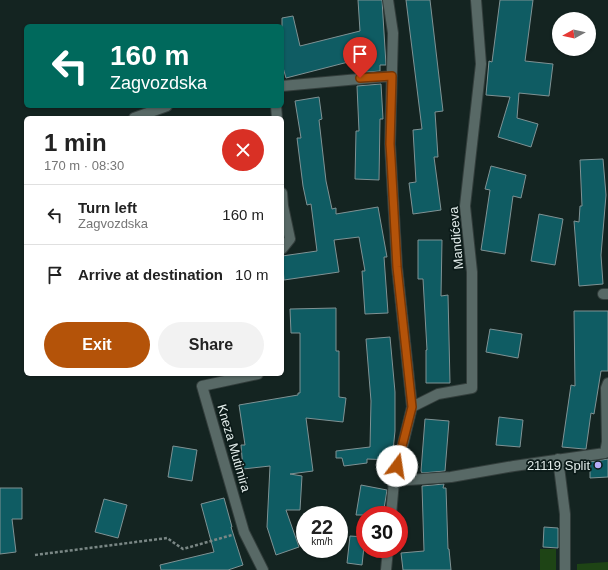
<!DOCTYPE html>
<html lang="en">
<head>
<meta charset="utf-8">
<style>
  :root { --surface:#fff; --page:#f2f2f2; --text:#222; --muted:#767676; --line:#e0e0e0; --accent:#b45309 }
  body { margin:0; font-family:Arial,sans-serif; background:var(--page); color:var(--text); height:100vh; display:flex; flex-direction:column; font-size:15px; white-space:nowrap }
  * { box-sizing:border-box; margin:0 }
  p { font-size:13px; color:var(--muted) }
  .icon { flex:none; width:22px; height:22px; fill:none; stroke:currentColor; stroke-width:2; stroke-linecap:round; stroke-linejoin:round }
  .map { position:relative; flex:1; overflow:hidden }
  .side { position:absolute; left:24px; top:116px; width:260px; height:260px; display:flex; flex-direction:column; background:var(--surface); border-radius:6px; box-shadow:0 1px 3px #0004 }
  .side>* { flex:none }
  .top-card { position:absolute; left:24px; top:24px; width:260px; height:84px; border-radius:6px; box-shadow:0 1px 3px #0004; background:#00695c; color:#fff; overflow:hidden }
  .needle { width:26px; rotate:262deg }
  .tools { position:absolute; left:552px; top:12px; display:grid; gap:8px }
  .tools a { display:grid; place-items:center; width:44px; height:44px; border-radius:50%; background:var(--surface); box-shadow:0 1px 3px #0004; font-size:20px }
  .speed { position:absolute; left:296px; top:506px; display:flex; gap:8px; font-size:20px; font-weight:700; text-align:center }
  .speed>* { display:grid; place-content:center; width:52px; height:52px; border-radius:50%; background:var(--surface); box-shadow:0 1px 3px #0004; line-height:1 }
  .speed small { font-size:10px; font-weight:400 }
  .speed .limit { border:6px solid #d22; background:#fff; color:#111 }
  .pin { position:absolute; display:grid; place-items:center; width:34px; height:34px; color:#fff; margin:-41px -17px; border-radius:50% 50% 50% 0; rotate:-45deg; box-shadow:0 0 4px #0007 }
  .pin .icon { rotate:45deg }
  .me { position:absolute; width:44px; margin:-22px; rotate:14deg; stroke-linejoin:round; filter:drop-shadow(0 0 3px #0008) }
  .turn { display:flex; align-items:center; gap:14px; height:84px; padding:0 20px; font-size:18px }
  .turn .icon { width:52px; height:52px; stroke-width:2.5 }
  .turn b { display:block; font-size:28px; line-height:34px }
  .round { display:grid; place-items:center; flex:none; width:42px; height:42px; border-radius:21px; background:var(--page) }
  .head { display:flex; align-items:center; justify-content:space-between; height:68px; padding:0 20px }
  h1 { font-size:24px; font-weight:600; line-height:30px }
  .button { display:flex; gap:8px; margin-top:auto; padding:8px 20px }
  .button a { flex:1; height:46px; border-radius:24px; background:var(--accent); color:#fff; font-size:16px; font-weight:600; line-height:46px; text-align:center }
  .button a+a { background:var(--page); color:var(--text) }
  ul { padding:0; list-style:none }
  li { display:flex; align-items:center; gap:12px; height:60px; padding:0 20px; border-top:1px solid var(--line) }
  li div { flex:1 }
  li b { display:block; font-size:15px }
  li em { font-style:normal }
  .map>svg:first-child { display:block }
</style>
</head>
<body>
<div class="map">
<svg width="608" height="570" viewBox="0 0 608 570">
  <rect width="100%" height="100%" fill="#142421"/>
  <path fill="#1e4415" d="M540,549H556V570H540Z
    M608,562V570H577V564Z"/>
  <path fill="#0f5c63" stroke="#7f9294" d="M358,0H382L386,65H380V71L356,73V60L286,78L282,64V18L293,16L300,46L360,31Z
    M406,0H430L443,111L435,112L438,157H434L441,210L413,214L409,183L416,182L413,130L422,129Z
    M500,0H533L525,61L553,64L549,96L519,93L517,118L538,124L531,147L498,137L510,97L486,95L489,61L492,62Z
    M381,84L383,119H380L379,180L355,179L356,131H359L357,86Z
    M319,97L322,119L319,120L326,181L332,209L336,208V214L378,207L387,257H384L388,313L365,314L362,271H365L359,237L334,240L339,272L284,280L282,256L317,251L311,204L307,205L303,186L297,138H301L295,101Z
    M603,159L606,195L601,255L603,284L579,286L574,221L579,222L580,206H582L580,160Z
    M491,166L526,175L521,198L513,196L505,254L481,250L490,190L485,189Z
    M539,214L563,219L555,265L531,261Z
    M418,240H442L441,296L448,295L450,383H426V350H427L423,279H418Z
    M336,308V351H339V397L346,398L343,422L306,418L313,471L290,474L302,476L300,510H286L299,547L276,555L267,527L270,466L243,469L241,445H245L239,405L298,395V393H300V333H291L290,309Z
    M574,311H608V371H601L594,414L591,413L586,449H584L562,447L571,385L575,386Z
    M490,329L522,334L518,358L486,352Z
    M390,337L395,392V431L392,460L367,459V463L344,466L342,458H336V451L370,447L371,401L366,339Z
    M499,417L523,420L520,447L496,445Z
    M425,419L449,421L445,471L422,473L421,471Z
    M173,446L197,450L192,481L168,477Z
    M608,459V477L590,478V462Z
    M444,484L443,488H446L448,549H449L451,570H403L401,553L424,551L422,486Z
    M361,485L387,490L383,515H356Z
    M0,488H22V519H12L16,552L0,554Z
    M224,498L232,527H231L243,565L228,570H161L160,565L214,552L201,504Z
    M104,499L127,505L118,538L95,532Z
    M544,527L558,528V548L543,547Z
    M350,536L365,537L362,565L347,563Z"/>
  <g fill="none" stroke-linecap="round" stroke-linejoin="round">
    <g stroke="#333e3c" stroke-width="12">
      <path id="minor" d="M388,0L393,33L390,144L397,267L412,407L394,481L391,515
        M282,86L392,76
        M276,106L277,118
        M134,118L167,106
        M282,193L283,206L290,239L282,249
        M603,294H608
        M258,374L202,386L244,532L263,570
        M412,407L438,394L472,388V272L465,206L481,64L476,0
        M558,459L565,514V570
        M394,481L451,477L514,466L605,453L607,442L606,388L608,383
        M386,570L388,549"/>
    </g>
    <path stroke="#7a8785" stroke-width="2.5" stroke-dasharray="3 2" stroke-linecap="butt" d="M35,555L167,538L183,549L232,535"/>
    <use href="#minor" stroke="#586966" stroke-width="10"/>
  </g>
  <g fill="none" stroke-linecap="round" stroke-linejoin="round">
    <g stroke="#753606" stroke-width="10">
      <path id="route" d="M360,78L392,76L390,144L391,159L397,267L412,407L397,466"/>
    </g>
    <use href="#route" stroke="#b45309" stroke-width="7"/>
  </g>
  <circle fill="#b6acf8" stroke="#0b1a18" stroke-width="1.5" cx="598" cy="465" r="4"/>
  <g text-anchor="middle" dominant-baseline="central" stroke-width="3.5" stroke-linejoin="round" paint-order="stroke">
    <g font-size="13" fill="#e2ecea" stroke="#0b1a18">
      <text transform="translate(456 238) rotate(-95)">Mandićeva</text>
      <text transform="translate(234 448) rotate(74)">Kneza Mutimira</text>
    </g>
    <g font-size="13" fill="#e2ecea" stroke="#0b1a18" text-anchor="end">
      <text x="590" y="465">21119 Split</text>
    </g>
  </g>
</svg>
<div class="tools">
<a><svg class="needle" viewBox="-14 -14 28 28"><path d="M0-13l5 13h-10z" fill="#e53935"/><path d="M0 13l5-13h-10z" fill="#767676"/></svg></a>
</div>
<div class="speed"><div>22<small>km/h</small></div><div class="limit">30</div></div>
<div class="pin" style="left:360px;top:78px;background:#d93025"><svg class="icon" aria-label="arrive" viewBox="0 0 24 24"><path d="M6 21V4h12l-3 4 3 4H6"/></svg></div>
<svg class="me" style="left:397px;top:466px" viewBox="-20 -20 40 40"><circle r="19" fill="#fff"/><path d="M0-13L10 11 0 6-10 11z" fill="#b45309"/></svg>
<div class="top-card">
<div class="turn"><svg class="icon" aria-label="left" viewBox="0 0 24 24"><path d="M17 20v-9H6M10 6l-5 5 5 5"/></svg><div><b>160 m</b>Zagvozdska</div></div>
</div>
<section class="side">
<div class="head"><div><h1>1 min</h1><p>170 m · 08:30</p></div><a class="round" style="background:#d93025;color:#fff"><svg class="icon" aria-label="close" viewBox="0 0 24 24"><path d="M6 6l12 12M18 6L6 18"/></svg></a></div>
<ul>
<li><svg class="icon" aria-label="left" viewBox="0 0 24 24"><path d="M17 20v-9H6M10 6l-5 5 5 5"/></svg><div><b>Turn left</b><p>Zagvozdska</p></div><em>160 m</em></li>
<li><svg class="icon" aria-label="arrive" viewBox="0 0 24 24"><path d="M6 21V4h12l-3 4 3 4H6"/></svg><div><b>Arrive at destination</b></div><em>10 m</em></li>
</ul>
<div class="button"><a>Exit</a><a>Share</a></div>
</section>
</div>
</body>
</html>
